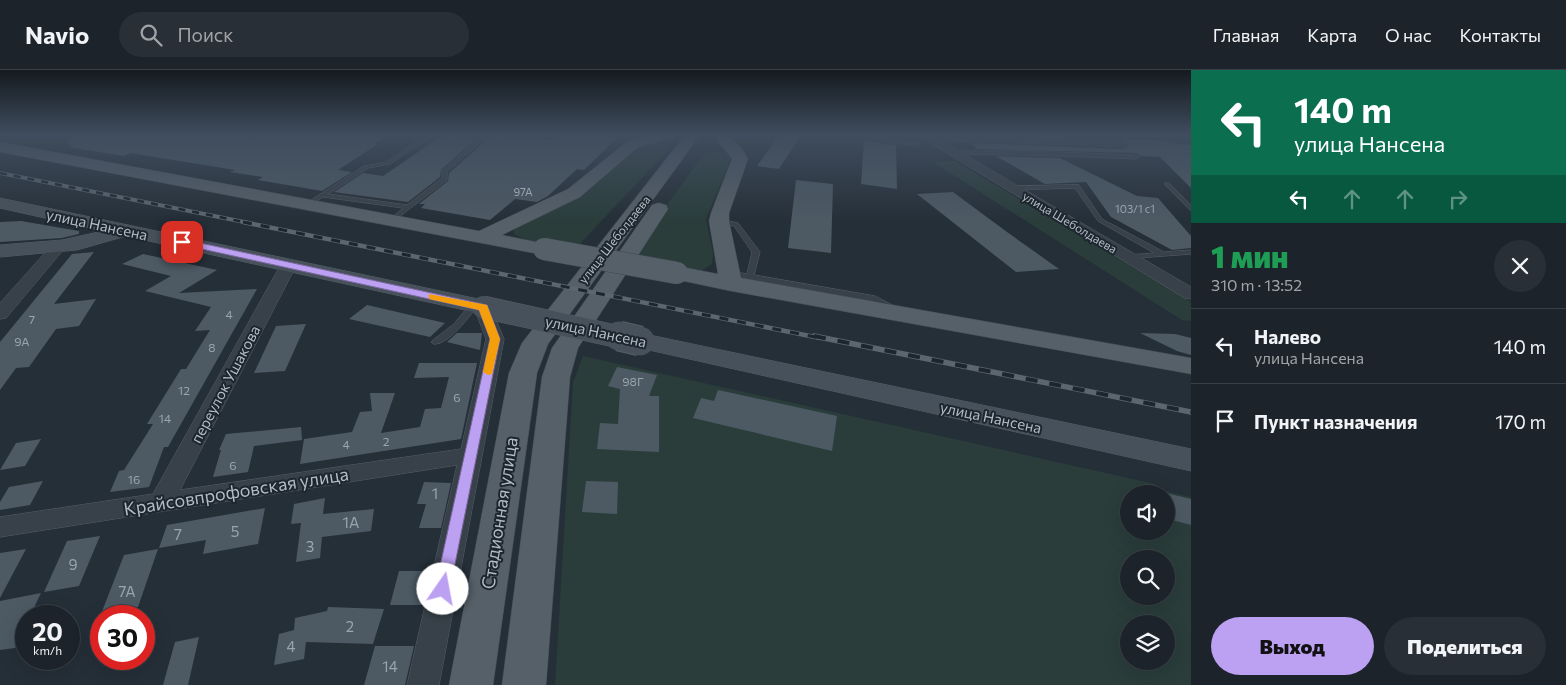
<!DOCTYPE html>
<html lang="ru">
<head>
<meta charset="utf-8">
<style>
  :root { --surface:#1c232a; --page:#292f36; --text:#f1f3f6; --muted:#a0a4a8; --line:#3a4047; --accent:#bca0f2 }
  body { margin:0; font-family:Commissioner,sans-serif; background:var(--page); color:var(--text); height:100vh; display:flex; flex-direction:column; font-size:19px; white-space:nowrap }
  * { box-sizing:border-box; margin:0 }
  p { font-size:16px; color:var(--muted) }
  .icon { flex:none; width:28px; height:28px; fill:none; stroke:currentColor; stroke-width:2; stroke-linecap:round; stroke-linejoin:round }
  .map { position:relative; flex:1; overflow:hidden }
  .details { display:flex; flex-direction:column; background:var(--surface); width:375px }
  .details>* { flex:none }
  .top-card { background:#0b6e4f; color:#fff; overflow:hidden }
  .tools { position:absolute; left:1120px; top:415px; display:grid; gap:10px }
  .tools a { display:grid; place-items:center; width:55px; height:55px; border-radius:50%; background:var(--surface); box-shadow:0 5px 20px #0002,0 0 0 1px var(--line); font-size:25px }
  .speed { position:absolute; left:15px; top:535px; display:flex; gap:10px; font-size:25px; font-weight:700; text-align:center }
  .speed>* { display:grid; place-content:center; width:65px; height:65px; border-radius:50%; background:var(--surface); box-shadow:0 5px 20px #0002,0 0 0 1px var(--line); line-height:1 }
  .speed small { font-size:12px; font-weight:400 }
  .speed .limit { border:8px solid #d22; background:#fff; color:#111 }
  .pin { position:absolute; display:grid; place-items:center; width:42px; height:42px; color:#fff; margin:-21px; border-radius:10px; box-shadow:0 2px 8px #0006 }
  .me { position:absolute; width:55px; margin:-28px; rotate:12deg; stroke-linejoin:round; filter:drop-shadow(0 0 4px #0008) }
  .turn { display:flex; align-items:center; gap:18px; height:105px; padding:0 20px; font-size:22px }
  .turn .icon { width:65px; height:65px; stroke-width:2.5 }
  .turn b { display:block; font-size:35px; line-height:42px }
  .lanes { display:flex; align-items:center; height:48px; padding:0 20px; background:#0003; justify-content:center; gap:25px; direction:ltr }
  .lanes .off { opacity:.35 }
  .round { display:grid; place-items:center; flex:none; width:52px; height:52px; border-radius:26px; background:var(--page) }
  .headline { display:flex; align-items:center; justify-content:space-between; height:85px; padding:0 20px }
  h1 { font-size:30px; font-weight:800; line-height:38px; color:#1e9e55 }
  .button { display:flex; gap:10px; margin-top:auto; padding:10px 20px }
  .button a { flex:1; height:58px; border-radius:30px; background:var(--accent); color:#111; font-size:20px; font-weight:800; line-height:58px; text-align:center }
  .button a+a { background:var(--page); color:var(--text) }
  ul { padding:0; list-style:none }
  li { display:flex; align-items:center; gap:15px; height:75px; padding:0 20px; border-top:1px solid var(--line) }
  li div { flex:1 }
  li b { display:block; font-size:19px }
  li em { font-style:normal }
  header { display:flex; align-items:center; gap:30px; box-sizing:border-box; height:70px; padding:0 25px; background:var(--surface); border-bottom:1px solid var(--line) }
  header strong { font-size:24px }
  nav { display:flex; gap:28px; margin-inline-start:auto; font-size:18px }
  .search { width:350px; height:45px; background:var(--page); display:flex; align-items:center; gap:12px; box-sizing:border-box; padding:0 18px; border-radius:28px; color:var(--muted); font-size:19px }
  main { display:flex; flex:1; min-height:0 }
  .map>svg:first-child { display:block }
</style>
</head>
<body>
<header>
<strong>Navio</strong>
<div class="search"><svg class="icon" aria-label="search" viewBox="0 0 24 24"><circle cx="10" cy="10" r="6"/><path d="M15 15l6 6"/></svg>Поиск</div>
<nav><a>Главная</a><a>Карта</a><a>О нас</a><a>Контакты</a></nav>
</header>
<main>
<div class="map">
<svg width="1191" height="615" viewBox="0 0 1191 615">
  <rect width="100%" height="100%" fill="#252f38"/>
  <path fill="#2a3d3b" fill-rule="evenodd" d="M652,73L664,74L669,79L576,178L527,170L513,164L515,158L638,76Z
    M708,82H723L732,86L706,149L713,183L712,194L703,200L696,201L628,188L704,84Z
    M955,91L1191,232V251L1182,250L933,92Z
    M583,286L1155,414L1161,420L1191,427V615H555L573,313ZM1129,424H1166V461H1129ZM1129,489H1166V526H1129ZM1129,554H1166V591H1129Z"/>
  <path fill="#4d5a64" d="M69,65H389L375,74H378L338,100L352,102L322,121L258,110L263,107L230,102L235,100L130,83L124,86L68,77L75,75L68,74Z
    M443,65L477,68L441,100L440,107L408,132L334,122L363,103L383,106Z
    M492,65L551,70L557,65H620L584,100L577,99L548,126L537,132L515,129L490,150L421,138L425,134H419L448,111L449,103Z
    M779,65H801L779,99L757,96Z
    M971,65H1064L1068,68L1154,70L1191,75V118L1160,87L1141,86L1136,83L977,79L971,73L1124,79L1129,76L1124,71Z
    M864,71L896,75L897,119L861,114Z
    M996,86L1060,88L1137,126L1158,128L1191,166V178L1172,180L1111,147L1086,112L1045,114Z
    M796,110L833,114L831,183L788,178Z
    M953,122L1007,162L1059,199L1016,202L917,124Z
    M21,151L79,161V164L62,168L0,172V152Z
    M94,182L54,234L96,229L79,256L56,259L29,297L16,298L0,320V272L72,184Z
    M143,184L217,200L179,223L257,219L168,377H164L149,417L110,422L119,401L124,400L153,354H147L181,299H186L210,260L195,261L211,237L145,221L171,206L122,194Z
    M367,235L445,253L430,267L349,249Z
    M306,254L285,301L254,303L276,256Z
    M457,263H482L480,280L447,272Z
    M1140,263L1175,264L1191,268V285L1177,281Z
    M419,293H477L461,369L300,394L304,369L352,362L360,342L372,341L370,323H395L381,363L420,357L425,339L441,338L449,307L414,308Z
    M617,297L657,305L649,326H659V382L597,379L600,353L618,354L620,319L608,316Z
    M718,320L837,346L832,381L693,348L701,328L714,331Z
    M301,357L302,370L254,376L248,402L213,407L221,380H219L226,364Z
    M41,369L25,396L0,400L16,373Z
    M43,411L30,435L0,440V432L9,417Z
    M586,411L618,412L617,444L582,442Z
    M424,412L451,413L441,458H419L426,434H417Z
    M1166,423L1191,429V455L1172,450L1166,436Z
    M325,428L323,444L374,439L371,461L322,467L320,488L296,492L301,453L291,454L294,434Z
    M265,438L258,474L203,484L206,470L159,478L167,455Z
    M100,466L79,516L44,522L67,471Z
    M26,479L0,528V483Z
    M158,479L138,537L101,544L124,485Z
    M399,501H431L423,535H390Z
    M41,523L30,546H26V554L15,578L0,580V531Z
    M328,537L384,539L373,574L306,572L304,589L274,595L279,564L294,560L295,548L327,541Z
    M199,567L188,615H163L175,572Z
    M375,576H414L405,615H364Z"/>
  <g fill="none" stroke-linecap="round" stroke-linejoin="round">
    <g stroke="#565f67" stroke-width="1">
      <path id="lane" d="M0,65H4L0,68Z
        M427,65H434L390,94L368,98L328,124L407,135L442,108V101L481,67L473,65L488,66L447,102V110L395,150L390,149L403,138L323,127L310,135L305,134L364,96L386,92Z
        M846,65H863L920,74L917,76Z
        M969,67L1124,73L1127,75L1124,77L969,71L932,73L929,71L932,69Z
        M954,81H1028L1136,85L1139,87L1136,89L1028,85L952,84V82Z
        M1165,113H1169L1191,135V141L1165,115Z
        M1079,115L1102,149L1164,182L1191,180V184L1125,189L1124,187L1128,185L1154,183L1098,151L1075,118L1013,120L1010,118L1013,116Z
        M719,149L738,153L760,182L754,205L875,226L900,239L896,242L873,231L726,205L725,203L729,201L747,204L752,182L734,156L717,152L716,151Z
        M474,232L478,235C470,246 448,276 433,274L431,272L433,270L454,254L471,233Z"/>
    </g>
    <g stroke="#565f67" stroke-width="1">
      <path id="street" d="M918,65H931L1191,217V229L1185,228Z
        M59,172L64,173L66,176L64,179L6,248L0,249V233L54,173Z
        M288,191L294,193L296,196L180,420L461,379L486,269L474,237L477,233L483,232L489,233L504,269L439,615H407L457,395L0,467V447L153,424L280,196L282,193Z"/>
    </g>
    <g stroke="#565f67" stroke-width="1">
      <path id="secondary" d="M0,128L483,230L491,232L495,237L491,242L483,244L126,166L77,180L0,187V175L62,170L103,161L0,138Z
        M640,263L1191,379V401L631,276L627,271L631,266Z"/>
    </g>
    <g stroke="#414a52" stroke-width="1">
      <path id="primary" d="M650,65H675L673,68L638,77L580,127L502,165L551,175L554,179L551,183L544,185L0,82V72L479,161L568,119L628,71Z
        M685,65H700L548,274L537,303L493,615H449L509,303L522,273Z
        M713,65H728L743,80L748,89L729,143V151L741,208L1191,288V304L731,221L669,208L666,203L669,198L677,196L718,204L709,151L711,143L732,89Z
        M659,133L666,135L668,139L578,278L570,307L546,615H502L542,307L552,278L652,135Z"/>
    </g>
    <use href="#lane" fill="#384149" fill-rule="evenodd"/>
    <use href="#street" fill="#384149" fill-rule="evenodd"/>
    <use href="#secondary" fill="#47515b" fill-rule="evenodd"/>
    <use href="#primary" fill="#566069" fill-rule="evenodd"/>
    <g stroke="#5b666f" stroke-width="4">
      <path id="rail-far2" d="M0,103L249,153"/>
    </g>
    <g stroke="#5b666f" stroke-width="4.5">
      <path id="rail-far1" d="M243,152L820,268"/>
    </g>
    <g stroke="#5b666f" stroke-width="5.5">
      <path id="rail" d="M814,266L1191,342"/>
    </g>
    <use href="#rail-far2" stroke="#1d262e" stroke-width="2.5" stroke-dasharray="7" stroke-linecap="butt"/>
    <use href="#rail-far1" stroke="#1d262e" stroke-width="3" stroke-dasharray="9" stroke-linecap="butt"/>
    <use href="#rail" stroke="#1d262e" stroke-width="4" stroke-dasharray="12" stroke-linecap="butt"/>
    <g stroke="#565f67" stroke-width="23" stroke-linecap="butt">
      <path id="secondary-bridge-far1" d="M483,237L624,268"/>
    </g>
    <g stroke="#565f67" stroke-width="31" stroke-linecap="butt">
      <path id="secondary-bridge" d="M619,266L640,271"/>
    </g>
    <g stroke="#414a52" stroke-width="23" stroke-linecap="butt">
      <path id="primary-bridge" d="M544,179L677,203"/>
    </g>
    <use href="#secondary-bridge-far1" stroke="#47515b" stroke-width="22"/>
    <use href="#secondary-bridge" stroke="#47515b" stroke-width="29"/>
    <use href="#primary-bridge" stroke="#566069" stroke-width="22"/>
  </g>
  <linearGradient id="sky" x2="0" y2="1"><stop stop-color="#141a1f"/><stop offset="0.43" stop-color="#404d5e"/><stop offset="1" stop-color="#404d5e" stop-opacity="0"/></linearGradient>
  <rect width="1191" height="151" fill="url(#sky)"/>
  <path fill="#bca0f2" stroke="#7a689d" d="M182,169L487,235L500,269L449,524L443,526L438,524L435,519L490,269L479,240L179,174L177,172Z"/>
  <path fill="#f59e0b" d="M429,224L487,235L500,269L492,304L488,305L483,302L490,269L479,240L429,229Z"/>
  <g text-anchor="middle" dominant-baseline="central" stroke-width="4" stroke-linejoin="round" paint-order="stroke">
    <g font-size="11" fill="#9aa4ad">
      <text x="523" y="121">97А</text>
      <text x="1135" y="138">103/1 с1</text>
    </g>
    <g font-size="12" fill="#b3bcc5" stroke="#1d262e">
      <text transform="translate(1070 152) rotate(31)">улица Шеболдаева</text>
      <text transform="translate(614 169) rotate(-52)">улица Шеболдаева</text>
    </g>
    <g font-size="12" fill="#9aa4ad">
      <text x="229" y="244">4</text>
      <text x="32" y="249">7</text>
      <text x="22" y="271">9А</text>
      <text x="212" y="277">8</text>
      <text x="633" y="311">98Г</text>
      <text x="184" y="320">12</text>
      <text x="457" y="327">6</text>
      <text x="165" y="348">14</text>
      <text x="386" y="371">2</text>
      <text x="346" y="374">4</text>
      <text x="233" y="395">6</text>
      <text x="134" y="409">16</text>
    </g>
    <g font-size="15" fill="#b3bcc5" stroke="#1d262e">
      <text transform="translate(97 154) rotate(12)">улица Нансена</text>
      <text transform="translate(596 261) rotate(12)">улица Нансена</text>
      <text transform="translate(225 314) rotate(-62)">переулок Ушакова</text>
      <text transform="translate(991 347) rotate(12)">улица Нансена</text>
    </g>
    <g font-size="15" fill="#9aa4ad">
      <text x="435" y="423">1</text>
      <text x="351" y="452">1А</text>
      <text x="235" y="461">5</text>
      <text x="178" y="464">7</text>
      <text x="310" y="476">3</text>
      <text x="73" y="494">9</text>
      <text x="127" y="521">7А</text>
      <text x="350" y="556">2</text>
      <text x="291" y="576">4</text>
      <text x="390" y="596">14</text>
    </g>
    <g font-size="18" fill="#b3bcc5" stroke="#1d262e">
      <text transform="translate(236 421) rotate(-9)">Крайсовпрофовская улица</text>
      <text transform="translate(499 443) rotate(-81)">Стадионная улица</text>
    </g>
  </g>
</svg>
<div class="tools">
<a><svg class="icon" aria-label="sound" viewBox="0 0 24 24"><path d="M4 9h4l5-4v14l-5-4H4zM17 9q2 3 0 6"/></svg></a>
<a><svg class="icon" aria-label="search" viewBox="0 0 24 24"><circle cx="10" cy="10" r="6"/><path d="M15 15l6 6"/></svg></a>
<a><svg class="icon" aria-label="layers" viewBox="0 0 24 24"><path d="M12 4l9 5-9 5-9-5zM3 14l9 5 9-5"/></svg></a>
</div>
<div class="speed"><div>20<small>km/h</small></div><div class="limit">30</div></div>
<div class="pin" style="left:182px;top:172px;background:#d93025"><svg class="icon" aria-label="arrive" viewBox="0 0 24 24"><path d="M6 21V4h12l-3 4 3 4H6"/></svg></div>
<svg class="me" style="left:443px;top:519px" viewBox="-20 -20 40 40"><circle r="19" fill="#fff"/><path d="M0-13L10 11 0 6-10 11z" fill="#bca0f2"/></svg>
</div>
<section class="details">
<div class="top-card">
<div class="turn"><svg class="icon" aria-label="left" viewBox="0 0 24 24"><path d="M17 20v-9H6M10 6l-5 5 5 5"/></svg><div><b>140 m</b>улица Нансена</div></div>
<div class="lanes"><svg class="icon" aria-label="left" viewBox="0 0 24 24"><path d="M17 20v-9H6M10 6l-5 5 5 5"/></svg><svg class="icon off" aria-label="ahead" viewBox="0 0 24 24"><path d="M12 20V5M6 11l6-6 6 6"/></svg><svg class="icon off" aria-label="ahead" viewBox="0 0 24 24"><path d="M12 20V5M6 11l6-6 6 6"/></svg><svg class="icon off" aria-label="right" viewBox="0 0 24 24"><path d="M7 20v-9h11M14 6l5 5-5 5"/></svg></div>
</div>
<div class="headline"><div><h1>1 мин</h1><p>310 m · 13:52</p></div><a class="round"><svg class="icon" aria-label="close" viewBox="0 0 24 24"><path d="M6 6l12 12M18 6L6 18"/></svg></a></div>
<ul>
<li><svg class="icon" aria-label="left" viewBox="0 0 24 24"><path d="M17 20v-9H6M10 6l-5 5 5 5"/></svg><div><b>Налево</b><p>улица Нансена</p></div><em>140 m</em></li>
<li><svg class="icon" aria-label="arrive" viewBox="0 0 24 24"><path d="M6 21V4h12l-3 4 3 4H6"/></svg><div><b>Пункт назначения</b></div><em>170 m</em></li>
</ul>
<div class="button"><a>Выход</a><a>Поделиться</a></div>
</section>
</main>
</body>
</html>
